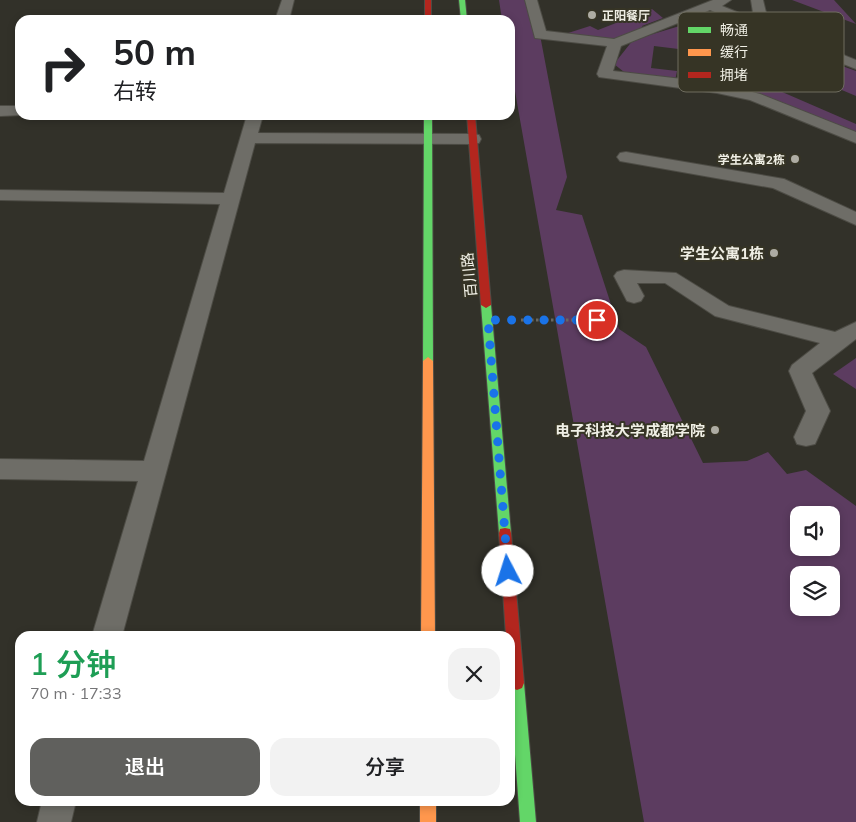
<!DOCTYPE html>
<html lang="zh">
<head>
<meta charset="utf-8">
<style>
  :root { --surface:#fff; --page:#f2f2f2; --text:#202124; --muted:#757577; --accent:#60605d }
  body { margin:0; font-family:Mulish,"Noto Sans SC",sans-serif; background:var(--page); color:var(--text); height:100vh; display:flex; flex-direction:column; font-size:19px; white-space:nowrap }
  * { box-sizing:border-box; margin:0 }
  p { font-size:16px; color:var(--muted) }
  .icon { flex:none; width:28px; height:28px; fill:none; stroke:currentColor; stroke-width:2; stroke-linecap:round; stroke-linejoin:round }
  .map { position:relative; flex:1; overflow:hidden }
  .side { position:absolute; left:15px; top:631px; width:500px; height:175px; display:flex; flex-direction:column; background:var(--surface); border-radius:15px; box-shadow:0 2px 8px #0003 }
  .side>* { flex:none }
  .top-card { position:absolute; left:15px; top:15px; width:500px; height:105px; border-radius:15px; box-shadow:0 2px 8px #0003; background:#fff; color:var(--text); overflow:hidden }
  .fabs { position:absolute; left:790px; top:506px; display:grid; gap:10px }
  .fabs a { display:grid; place-items:center; width:50px; height:50px; border-radius:10px; background:var(--surface); box-shadow:0 2px 8px #0003; font-size:25px }
  .pin { position:absolute; display:grid; place-items:center; width:42px; height:42px; color:#fff; margin:-21px; border:2px solid #fff; border-radius:50%; box-shadow:0 1px 5px #0007 }
  .me { position:absolute; width:55px; margin:-28px; rotate:355deg; stroke-linejoin:round; filter:drop-shadow(0 0 4px #0008) }
  .turn { display:flex; align-items:center; gap:18px; height:105px; padding:0 15px; font-size:22px }
  .turn .icon { width:65px; height:65px; stroke-width:2.5 }
  .turn b { display:block; font-size:35px; line-height:42px }
  .round { display:grid; place-items:center; flex:none; width:52px; height:52px; border-radius:15px; background:var(--page) }
  .summary { display:flex; align-items:center; justify-content:space-between; height:85px; padding:0 15px }
  h1 { font-size:30px; font-weight:600; line-height:38px; color:#1e9e55 }
  .primary-button { display:flex; gap:10px; margin-top:auto; padding:10px 15px }
  .primary-button a { flex:1; height:58px; border-radius:15px; background:var(--accent); color:#fff; font-size:20px; font-weight:600; line-height:58px; text-align:center }
  .primary-button a+a { background:var(--page); color:var(--text) }
  .map>svg:first-child { display:block }
</style>
</head>
<body>
<div class="map">
<svg width="856" height="822" viewBox="0 0 856 822">
  <rect width="100%" height="100%" fill="#323129"/>
  <path fill="#5c3c60" fill-rule="evenodd" d="M499,0H531L540,35L567,177L556,210L582,215L619,329L646,347L703,463L747,461L768,452L787,474L806,470L856,506V822H644L510,63V20H502ZM799,515H831V548H799ZM799,575H831V608H799Z
    M792,0H834L856,24Z
    M652,9L663,18L642,26L644,31L623,40L565,34L590,26L598,30Z
    M683,25L740,29L856,71V96L785,66L761,63L760,59L654,46L651,68L677,71L675,81L624,72L614,64L633,40Z
    M693,73L759,82L856,124V137L765,98L696,83Z
    M856,358V389L833,374Z"/>
  <g fill="none" stroke-linecap="round" stroke-linejoin="round">
    <g stroke="#4d4c45" stroke-width="2">
      <path id="lane" d="M282,0H294L289,20H275Z
        M525,0H537L546,31L614,39L713,0H731L722,6L754,19L751,0H763L769,25L856,60V69L760,31L747,29L746,25L710,10L621,46L613,71L717,83L760,94L856,132V143L750,100L717,93L599,77L597,74L607,46L535,38Z
        M0,106H20V115H23L0,116Z
        M247,115H263L258,133L473,134L479,135L481,139L479,143L473,144L255,143L122,636H92L138,481L0,479V459L144,461L220,204L0,200V190L224,193Z
        M626,152L784,179L856,212V225L773,188L620,161L617,157L620,153Z
        M624,270L676,273L729,306L835,332L856,322V339L812,373L830,411L815,444L806,446L797,444L794,437L806,411L789,371L792,365L820,343L715,316L665,283H637L644,296L641,301L634,303L627,301L614,276L617,272Z
        M42,801H76L71,822H37Z"/>
    </g>
    <g stroke="#4d4c45" stroke-width="2">
      <path id="fast" d="M459,0H465L467,20H461Z
        M424,115H432L433,361L428,365L423,361Z
        M486,302L491,305L511,533L510,537L505,538L500,537L499,533L481,305Z
        M517,676L522,678L524,683L536,822H520L510,687L512,678Z"/>
    </g>
    <g stroke="#4d4c45" stroke-width="2">
      <path id="slow" d="M428,357L433,361L435,636H421L423,361Z
        M420,801H436V822H420Z"/>
    </g>
    <g stroke="#4d4c45" stroke-width="2">
      <path id="jam" d="M425,0H431V20H425Z
        M467,115H475L491,305L486,308L481,305Z
        M505,528L510,529L511,533L524,683L522,688L517,690L512,688L510,684V636H506L499,533L500,529Z"/>
    </g>
    <path stroke="#686862" stroke-width="3" stroke-dasharray="2.5 2.5" stroke-linecap="butt" d="M521,320H615L617,318"/>
    <use href="#lane" fill="#6e6d67" fill-rule="evenodd"/>
    <use href="#fast" fill="#63d668" fill-rule="evenodd"/>
    <use href="#slow" fill="#ff974d" fill-rule="evenodd"/>
    <use href="#jam" fill="#b3261e" fill-rule="evenodd"/>
  </g>
  <g fill="none" stroke-linecap="round" stroke-linejoin="round">
    <path stroke="#1a73e8" stroke-width="9" stroke-dasharray="0 16.2" d="M508,571L488,320H597"/>
  </g>
  <g fill="#aeaca3" stroke="#363425" stroke-width="2">
    <circle cx="592" cy="15" r="5"/>
    <circle cx="795" cy="159" r="5"/>
    <circle cx="774" cy="253" r="5"/>
    <circle cx="715" cy="430" r="5"/>
  </g>
  <g text-anchor="middle" dominant-baseline="central" stroke-width="4" stroke-linejoin="round" paint-order="stroke">
    <g font-size="12" font-weight="bold" fill="#f0efe5" stroke="#363425" text-anchor="start">
      <text x="602" y="15">正阳餐厅</text>
      <text x="785" y="159" text-anchor="end">学生公寓2栋</text>
    </g>
    <g font-size="15" font-weight="bold" fill="#f0efe5" stroke="#363425" text-anchor="end">
      <text x="764" y="253">学生公寓1栋</text>
      <text x="705" y="430">电子科技大学成都学院</text>
    </g>
    <g font-size="15" fill="#f0efe5" stroke="#363425">
      <text transform="translate(469 275) rotate(-95)">百川路</text>
    </g>
  </g>
  <rect x="678" y="12" width="166" height="80" rx="8" fill="#363425" stroke="#6e6c5f" stroke-width="1"/>
  <rect x="688" y="27" width="23" height="6" fill="#63d668"/>
  <rect x="688" y="49" width="23" height="7" fill="#ff974d"/>
  <rect x="688" y="72" width="23" height="6" fill="#b3261e"/>
  <g font-size="14" fill="#f0efe5">
    <text x="720" y="35">畅通</text>
    <text x="720" y="57">缓行</text>
    <text x="720" y="80">拥堵</text>
  </g>
</svg>
<div class="fabs">
<a><svg class="icon" aria-label="sound" viewBox="0 0 24 24"><path d="M4 9h4l5-4v14l-5-4H4zM17 9q2 3 0 6"/></svg></a>
<a><svg class="icon" aria-label="layers" viewBox="0 0 24 24"><path d="M12 4l9 5-9 5-9-5zM3 14l9 5 9-5"/></svg></a>
</div>
<div class="pin" style="left:597px;top:320px;background:#d93025"><svg class="icon" aria-label="arrive" viewBox="0 0 24 24"><path d="M6 21V4h12l-3 4 3 4H6"/></svg></div>
<svg class="me" style="left:508px;top:571px" viewBox="-20 -20 40 40"><circle r="19" fill="#fff"/><path d="M0-13L10 11 0 6-10 11z" fill="#1a73e8"/></svg>
<div class="top-card">
<div class="turn"><svg class="icon" aria-label="right" viewBox="0 0 24 24"><path d="M7 20v-9h11M14 6l5 5-5 5"/></svg><div><b>50 m</b>右转</div></div>
</div>
<section class="side">
<div class="summary"><div><h1>1 分钟</h1><p>70 m · 17:33</p></div><a class="round"><svg class="icon" aria-label="close" viewBox="0 0 24 24"><path d="M6 6l12 12M18 6L6 18"/></svg></a></div>
<div class="primary-button"><a>退出</a><a>分享</a></div>
</section>
</div>
</body>
</html>
